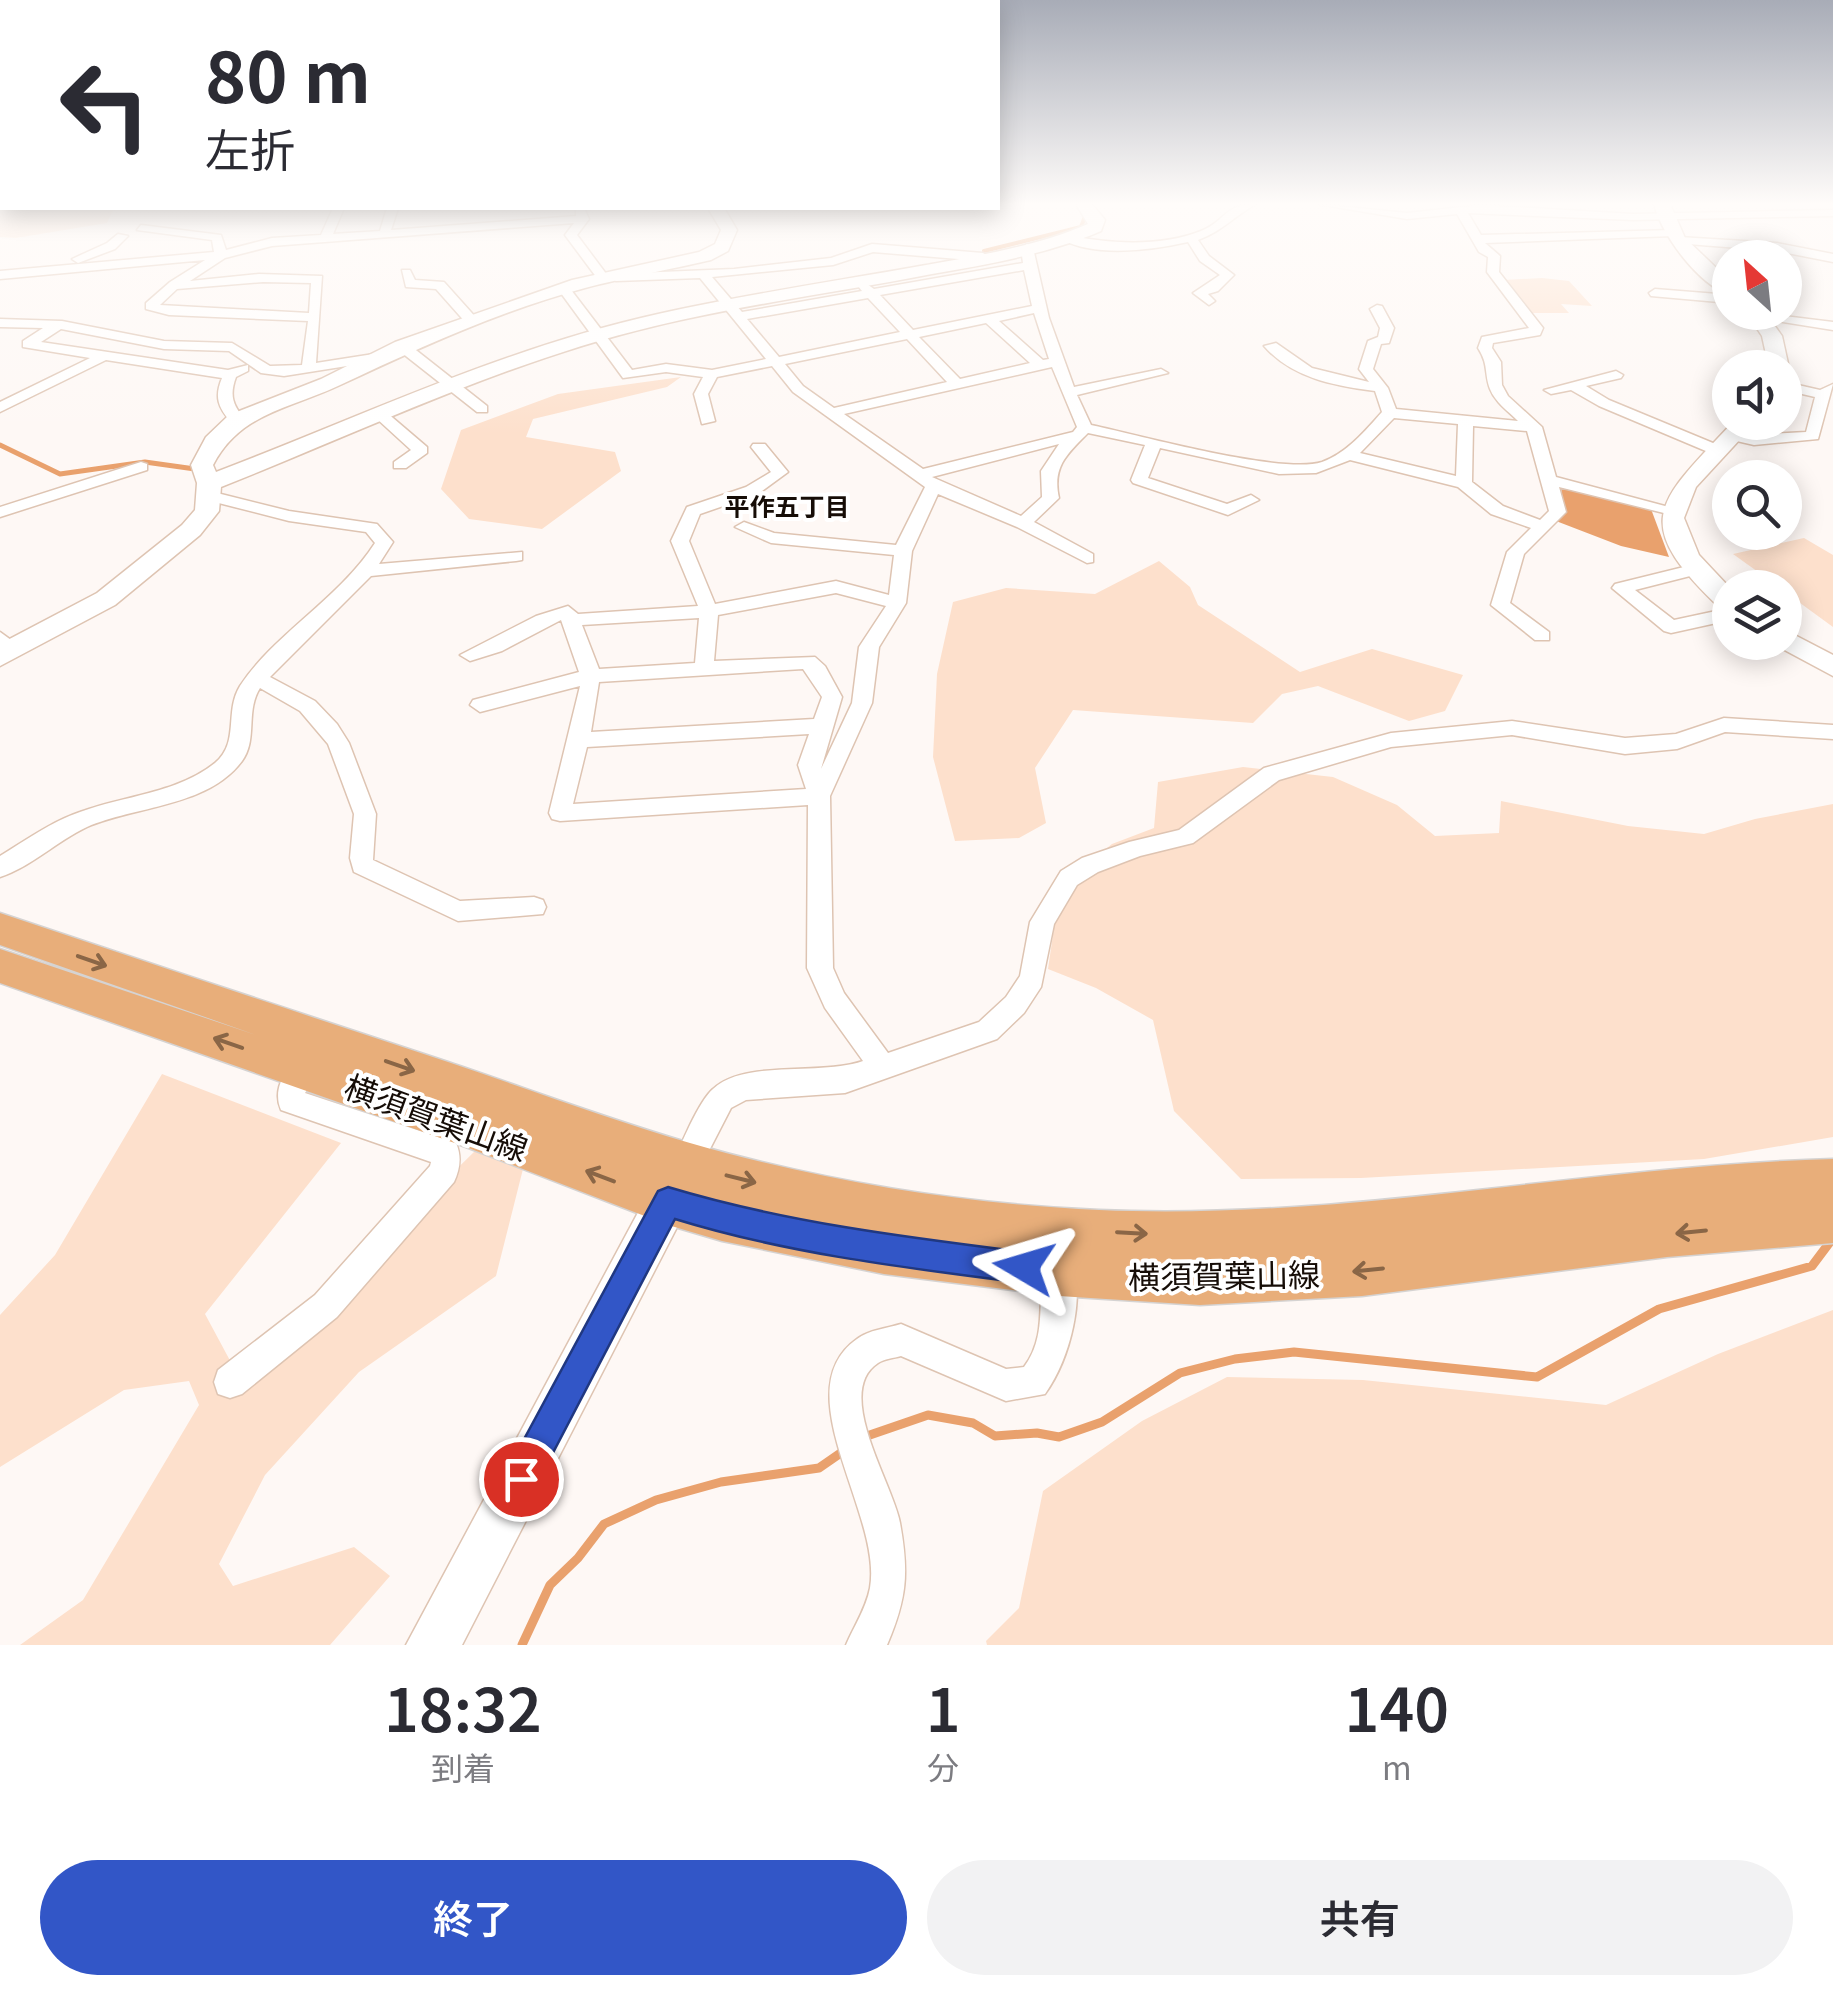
<!DOCTYPE html>
<html lang="ja">
<head>
<meta charset="utf-8">
<style>
  :root { --surface:#fff; --page:#f2f2f3; --text:#2b2b33; --muted:#7c7c81; --accent:#3256c7 }
  body { margin:0; font-family:Georgia,"Noto Sans JP",serif; background:var(--page); color:var(--text); height:100vh; display:flex; flex-direction:column; font-size:38px; white-space:nowrap }
  * { box-sizing:border-box; margin:0 }
  p { font-size:32px; color:var(--muted) }
  .icon { flex:none; width:55px; height:55px; fill:none; stroke:currentColor; stroke-width:2; stroke-linecap:round; stroke-linejoin:round }
  .map { position:relative; height:1645px; overflow:hidden }
  .sheet { display:flex; flex-direction:column; background:var(--surface); flex:1 }
  .sheet>* { flex:none }
  .banner { position:absolute; left:0px; top:0px; width:1000px; height:210px; box-shadow:0 5px 25px #0003; background:#fff; color:var(--text); overflow:hidden }
  .needle { width:65px; rotate:333deg }
  .tools { position:absolute; left:1712px; top:240px; display:grid; gap:20px }
  .tools a { display:grid; place-items:center; width:90px; height:90px; border-radius:50%; background:var(--surface); box-shadow:0 5px 25px #0003; font-size:50px }
  .pin { position:absolute; display:grid; place-items:center; width:85px; height:85px; color:#fff; margin:-42px; border:5px solid #fff; border-radius:50%; box-shadow:0 2px 10px #0007 }
  .me { position:absolute; width:110px; margin:-55px; rotate:277deg; stroke-linejoin:round; filter:drop-shadow(0 0 8px #0008) }
  .turn { display:flex; align-items:center; gap:35px; height:210px; padding:0 40px; font-size:45px }
  .turn .icon { width:130px; height:130px; stroke-width:2.5 }
  .turn b { display:block; font-size:70px; line-height:85px }
  .eta { display:flex; justify-content:space-evenly; align-items:center; height:170px; text-align:center }
  .eta b { font-size:60px; font-weight:600; line-height:70px }
  .primary-button { display:flex; gap:20px; margin-top:auto; padding:20px 40px }
  .primary-button a { flex:1; height:115px; border-radius:60px; background:var(--accent); color:#fff; font-size:40px; font-weight:600; line-height:115px; text-align:center }
  .primary-button a+a { background:var(--page); color:var(--text) }
  .map>svg:first-child { display:block }
</style>
</head>
<body>
<div class="map">
<svg width="1833" height="1645" viewBox="0 0 1833 1645">
  <rect width="100%" height="100%" fill="#fef8f5"/>
  <path fill="#fde0cc" d="M0,204L2,208H121H114L107,223L16,238L0,237Z
    M1542,278L1569,281L1592,306L1561,304L1569,313H1525L1503,280Z
    M681,377L667,387L533,419L526,437L615,452L621,471L542,529L469,519L441,489L461,430L558,394Z
    M1804,538L1833,555V627L1785,592V588L1779,587L1733,554Z
    M1159,561L1190,587L1198,605L1300,672L1372,649L1463,675L1445,711L1409,721L1318,686L1282,694L1253,723L1073,710L1035,768L1046,823L1019,838L955,841L933,757L937,674L953,602L1006,588L1095,594Z
    M1243,767L1333,777L1397,805L1435,836L1499,833L1501,801L1628,826L1704,834L1755,819L1833,804V1137L1704,1159L1361,1178L1241,1179L1174,1111L1153,1020L1096,988L1048,969L1055,921L1097,856L1112,844L1154,828L1158,782Z
    M162,1074L341,1143L205,1314L241,1381L475,1151L524,1165L496,1276L359,1372L265,1475L219,1564L233,1586L354,1547L390,1576L330,1645H20L83,1600L199,1405L189,1381L124,1390L0,1467V1315L55,1255Z
    M1833,1310V1645H987L986,1641L1019,1608L1043,1491L1142,1421L1227,1377L1363,1380L1606,1405L1718,1354Z"/>
  <path fill="#e9a16d" d="M1561,487L1651,509L1669,557L1621,546L1556,521L1564,514Z"/>
  <g fill="none" stroke-linecap="round" stroke-linejoin="round">
    <path stroke="#e9a16d" stroke-width="4" d="M984,251L1081,227L1084,219"/>
    <path stroke="#e9a16d" stroke-width="5" d="M0,445L60,474L145,462L195,469"/>
    <path stroke="#e9a16d" stroke-width="9" d="M864,1437L928,1415L973,1423L995,1436L1037,1433L1059,1437L1102,1422L1180,1373L1235,1359L1294,1352L1537,1377L1659,1309L1812,1266L1833,1238
      M522,1645L550,1585L578,1558L604,1524L656,1500L721,1482L819,1468L845,1450"/>
    <g stroke="#dec4b2" stroke-width="3">
      <path id="street" d="M1256,204C1236,215 1221,232 1198,240L1209,256L1234,275L1218,291L1208,294L1215,301L1209,305L1193,293L1220,275L1200,261L1188,242C1152,250 1095,258 1061,239L1067,235C1109,244 1161,247 1201,231C1226,221 1224,204 1256,204Z
        M1317,204L1407,213L1481,205L1633,214L1833,210V216L1633,220L1468,213L1481,235L1673,230L1679,233L1673,236L1485,243L1500,256L1499,272L1543,328L1540,335L1493,343L1492,348L1501,362L1502,385L1508,396L1542,427L1556,477L1680,510L1672,515L1559,487L1566,512L1524,554L1510,603L1549,632V640H1535L1491,605L1507,552L1531,528L1491,514L1458,487L1350,460L1316,473L1279,474L1160,448L1148,478L1227,504L1251,495L1259,500L1228,515L1133,483L1131,480L1145,445L1088,433C1067,454 1052,467 1059,498L1034,522L1093,554V562L1087,563L1017,527L938,494L912,551L906,603L879,647L872,703L830,796L833,968L844,993L888,1053L979,1022L1006,997L1020,976L1030,922L1061,871L1082,858L1129,842L1179,830L1264,768L1391,733L1512,721L1625,738L1676,734L1724,718L1833,725V739L1725,732L1677,749L1625,754L1512,735L1391,747L1279,780L1193,843L1140,856L1098,872L1077,885L1054,924L1041,987L1024,1013L997,1039L845,1093L746,1100L731,1108L697,1174L687,1178L677,1174L673,1164C680,1146 699,1101 713,1089C745,1059 820,1076 863,1061L825,1008L807,968L808,805L560,821L552,819L549,813L580,686L480,712L470,705L473,700L579,672L561,620L502,651L470,661L460,655L536,616L568,606L578,614L698,606L671,541L687,507L746,487L771,472L751,447L753,444H765L788,472L758,494L700,514L689,541L715,604L836,581L889,595L894,555L771,543L735,527L744,522L774,533L896,545L925,487L793,392L772,366L717,377L708,394L715,421L702,424L694,394L703,377L666,372L623,378L558,289L568,286L632,370L666,364L712,370L766,359L700,278L616,281L610,277L612,274L734,269L831,258L872,244L983,253L989,257L983,261L873,252L833,265L712,277L742,312L862,291L858,286L864,282L874,289L1023,263L1021,248L1027,244L1033,248L1049,318L1074,387L1161,369L1168,373L1077,395L1091,425C1139,435 1282,475 1322,462C1347,453 1365,431 1382,412L1375,391C1335,386 1292,378 1264,346L1276,343L1312,368L1369,382L1359,369L1368,341L1378,337L1380,328L1370,309L1377,305L1382,306L1394,328L1389,343L1381,344L1373,369L1388,388L1396,409L1518,421C1508,411 1495,402 1490,389C1484,373 1489,365 1478,348L1482,337L1529,328L1487,272L1488,257L1479,252L1457,214L1407,219ZM1024,270L1032,306L913,330L880,295ZM868,298L900,332L779,357L747,319ZM1034,313L1049,359L1043,360L999,321ZM986,323L1030,363L960,379L919,337ZM907,339L947,382L834,408L803,386L785,364ZM1052,367L1077,427L1073,432L923,469L844,414ZM1394,418L1458,424L1456,476L1360,453ZM1473,426L1527,431L1549,511L1540,520L1503,506L1472,482ZM1059,444L1041,471L1042,497L1021,516L932,477ZM836,593L886,606L859,647L852,703L821,769L842,697L825,666L815,657L714,661L718,615ZM699,618L695,663L599,669L582,625ZM803,669L822,697L814,719L591,732L599,682ZM809,734L798,765L806,789L573,804L587,747Z
        M333,208H344L333,234L380,231L387,208H398L391,230L576,216V208H584L589,219L577,235L610,279L600,282L565,235L574,223L272,246L225,258L190,281L259,274L322,276L316,363L380,353L385,354V360L284,376L261,373L229,351L164,349L61,329L41,342L228,370L248,365V371L236,377C229,396 233,405 245,420L232,423C218,408 214,397 222,378L106,360L0,412V402L90,358L23,347V341L43,328L0,327V319L62,321L164,341L232,343L270,366L302,365L308,321L169,315L146,309V303L170,282L205,260L0,279V271L214,252L212,240L137,230L141,225L221,235L226,250L272,238L321,235ZM263,282L311,283L309,313L160,305L177,289Z
        M118,234L128,236L115,249L78,263L72,259L107,243Z
        M1679,237L1777,243L1833,254V262L1777,251L1675,243V239Z
        M402,270H410L415,280L444,282L479,321L467,324L436,289L406,287Z
        M1655,289L1730,295V303L1651,296L1649,293Z
        M1751,312L1833,322V330L1757,318Z
        M397,343H407L487,406V412H477L397,349Z
        M1616,371L1623,375L1621,378L1586,386L1609,400L1725,448V454H1713L1599,406L1571,390L1551,394L1544,390Z
        M1785,382L1820,390L1833,384L1818,439L1754,445L1728,439L1725,436L1733,431L1754,435L1806,432L1815,397L1785,390Z
        M376,412H386L427,447V453L406,468H394V462L411,450L376,418Z
        M141,462L147,464V470L0,517V507Z
        M209,491L289,511L377,524L393,542L379,564L522,552V560L516,561L371,576L270,677L315,701L337,724L349,743L376,814L373,860L460,901L534,897L543,900L546,907L543,914L458,921L354,872L350,858L354,814L328,744L300,711L260,688C245,712 258,739 242,761C208,807 135,806 87,827C57,841 31,867 0,877V856C26,840 51,822 80,812C123,796 178,793 215,763C240,742 224,712 240,686C274,634 339,599 375,543L366,532L289,521L203,499V493Z
        M1696,564L1705,569L1702,573L1635,590L1674,620L1730,608V620L1671,633L1664,631L1612,588L1615,584Z
        M0,632L22,648L19,652L12,654L0,648Z
        M310,1053L320,1056L323,1065L305,1093L456,1143C462,1157 460,1169 454,1182L337,1317L242,1394L230,1398L218,1394L214,1382L218,1370L315,1295L430,1166L431,1162L281,1110C271,1088 288,1061 310,1053Z
        M1059,1249L1070,1253C1087,1295 1070,1359 1045,1394L1006,1401L901,1356C894,1358 884,1359 878,1363C833,1392 893,1484 900,1523C909,1573 907,1598 887,1645H846C854,1626 866,1609 870,1588C883,1514 783,1391 857,1339C868,1330 888,1328 901,1324L1006,1369L1024,1367C1051,1331 1033,1291 1048,1253Z"/>
    </g>
    <g stroke="#dec4b2" stroke-width="3">
      <path id="secondary" d="M1076,204H1092L1105,220L1101,231C1048,254 989,264 932,274C840,292 746,304 655,326C504,362 365,430 221,487L219,511L200,535L115,605L0,666V644L97,593L182,525L195,510L197,483L191,465L206,437L229,415L321,379L395,342L572,280L699,252L715,244L721,230L708,208H724L737,230L728,251L711,260C669,270 626,277 585,288C499,311 417,349 338,386C289,409 240,413 213,465L216,472C363,416 504,348 658,314C747,294 837,281 926,265C981,255 1037,246 1088,224Z
        M1654,204H1670L1685,238L1730,281V295C1699,285 1662,236 1654,204Z
        M1746,312H1765L1782,336L1789,368L1786,372L1785,368H1769L1762,336Z
        M1733,422H1756L1696,487L1684,518L1699,555L1730,588V611L1721,609C1627,520 1658,503 1733,422Z
        M1785,630L1833,655V676L1775,645L1773,642H1785Z
        M678,1160L693,1166L699,1181L693,1196L462,1645H406L663,1166Z"/>
    </g>
    <g stroke="#d5d3d2" stroke-width="3">
      <path id="primary" d="M0,913C149,963 299,1013 448,1062C528,1089 608,1119 690,1143C822,1181 962,1204 1099,1210C1346,1221 1587,1166 1833,1159V1243L1667,1257L1362,1296L1200,1305L1059,1296L884,1274L722,1241L668,1225L466,1147L0,983V949L262,1037L0,945Z"/>
    </g>
    <use href="#street" fill="#fff" fill-rule="evenodd"/>
    <use href="#secondary" fill="#fff" fill-rule="evenodd"/>
    <use href="#primary" fill="#e8ae7a" fill-rule="evenodd"/>
  </g>
  <defs><path id="oneway-shaft" d="M-6 0H5M1.5-3L5.5 0L1.5 3" fill="none" stroke-width="1.6" stroke-linecap="round" stroke-linejoin="round" transform="scale(2.5)"/></defs>
  <g stroke="#8a6646">
    <use href="#oneway-shaft" transform="translate(92 961) rotate(19)"/>
    <use href="#oneway-shaft" transform="translate(228 1043) rotate(-161)"/>
    <use href="#oneway-shaft" transform="translate(400 1066) rotate(19)"/>
    <use href="#oneway-shaft" transform="translate(600 1176) rotate(-159)"/>
    <use href="#oneway-shaft" transform="translate(741 1179) rotate(14)"/>
    <use href="#oneway-shaft" transform="translate(1691 1232) rotate(174)"/>
    <use href="#oneway-shaft" transform="translate(1132 1233) rotate(3)"/>
    <use href="#oneway-shaft" transform="translate(1368 1270) rotate(174)"/>
  </g>
  <linearGradient id="sky" x2="0" y2="1"><stop stop-color="#a8acb7"/><stop offset="0.47" stop-color="#fffcfa"/><stop offset="1" stop-color="#fffcfa" stop-opacity="0"/></linearGradient>
  <rect width="1833" height="434" fill="url(#sky)"/>
  <path fill="#3256c7" stroke="#203881" stroke-width="2.5" d="M668,1187C784,1222 904,1237 1024,1252L1035,1256L1039,1267L1035,1278L1024,1283C907,1268 788,1254 675,1219L533,1491L521,1497L509,1491L503,1479L509,1467L658,1191Z"/>
  <g text-anchor="middle" dominant-baseline="central" stroke-width="8" stroke-linejoin="round" paint-order="stroke">
    <g font-size="25" font-weight="bold" fill="#160d07" stroke="#fff">
      <text x="787" y="505">平作五丁目</text>
    </g>
    <g font-size="32" fill="#160d07" stroke="#fff">
      <text transform="translate(437 1116) rotate(20)">横須賀葉山線</text>
      <text transform="translate(1224 1274) rotate(-1)">横須賀葉山線</text>
    </g>
  </g>
</svg>
<div class="tools">
<a><svg class="needle" viewBox="-14 -14 28 28"><path d="M0-13l5 13h-10z" fill="#e53935"/><path d="M0 13l5-13h-10z" fill="#7c7c81"/></svg></a>
<a><svg class="icon" aria-label="sound" viewBox="0 0 24 24"><path d="M4 9h4l5-4v14l-5-4H4zM17 9q2 3 0 6"/></svg></a>
<a><svg class="icon" aria-label="search" viewBox="0 0 24 24"><circle cx="10" cy="10" r="6"/><path d="M15 15l6 6"/></svg></a>
<a><svg class="icon" aria-label="layers" viewBox="0 0 24 24"><path d="M12 4l9 5-9 5-9-5zM3 14l9 5 9-5"/></svg></a>
</div>
<div class="pin" style="left:521px;top:1479px;background:#d93025"><svg class="icon" aria-label="arrive" viewBox="0 0 24 24"><path d="M6 21V4h12l-3 4 3 4H6"/></svg></div>
<svg class="me" style="left:1024px;top:1267px" viewBox="-20 -20 40 40"><path d="M0-17L14 15 0 8-14 15z" fill="#3256c7" stroke="#fff" stroke-width="4"/></svg>
<div class="banner">
<div class="turn"><svg class="icon" aria-label="left" viewBox="0 0 24 24"><path d="M17 20v-9H6M10 6l-5 5 5 5"/></svg><div><b>80 m</b>左折</div></div>
</div>
</div>
<section class="sheet">
<div class="eta">
<div><b>18:32</b><p>到着</p></div>
<div><b>1</b><p>分</p></div>
<div><b>140</b><p>m</p></div>
</div>
<div class="primary-button"><a>終了</a><a>共有</a></div>
</section>
</body>
</html>
